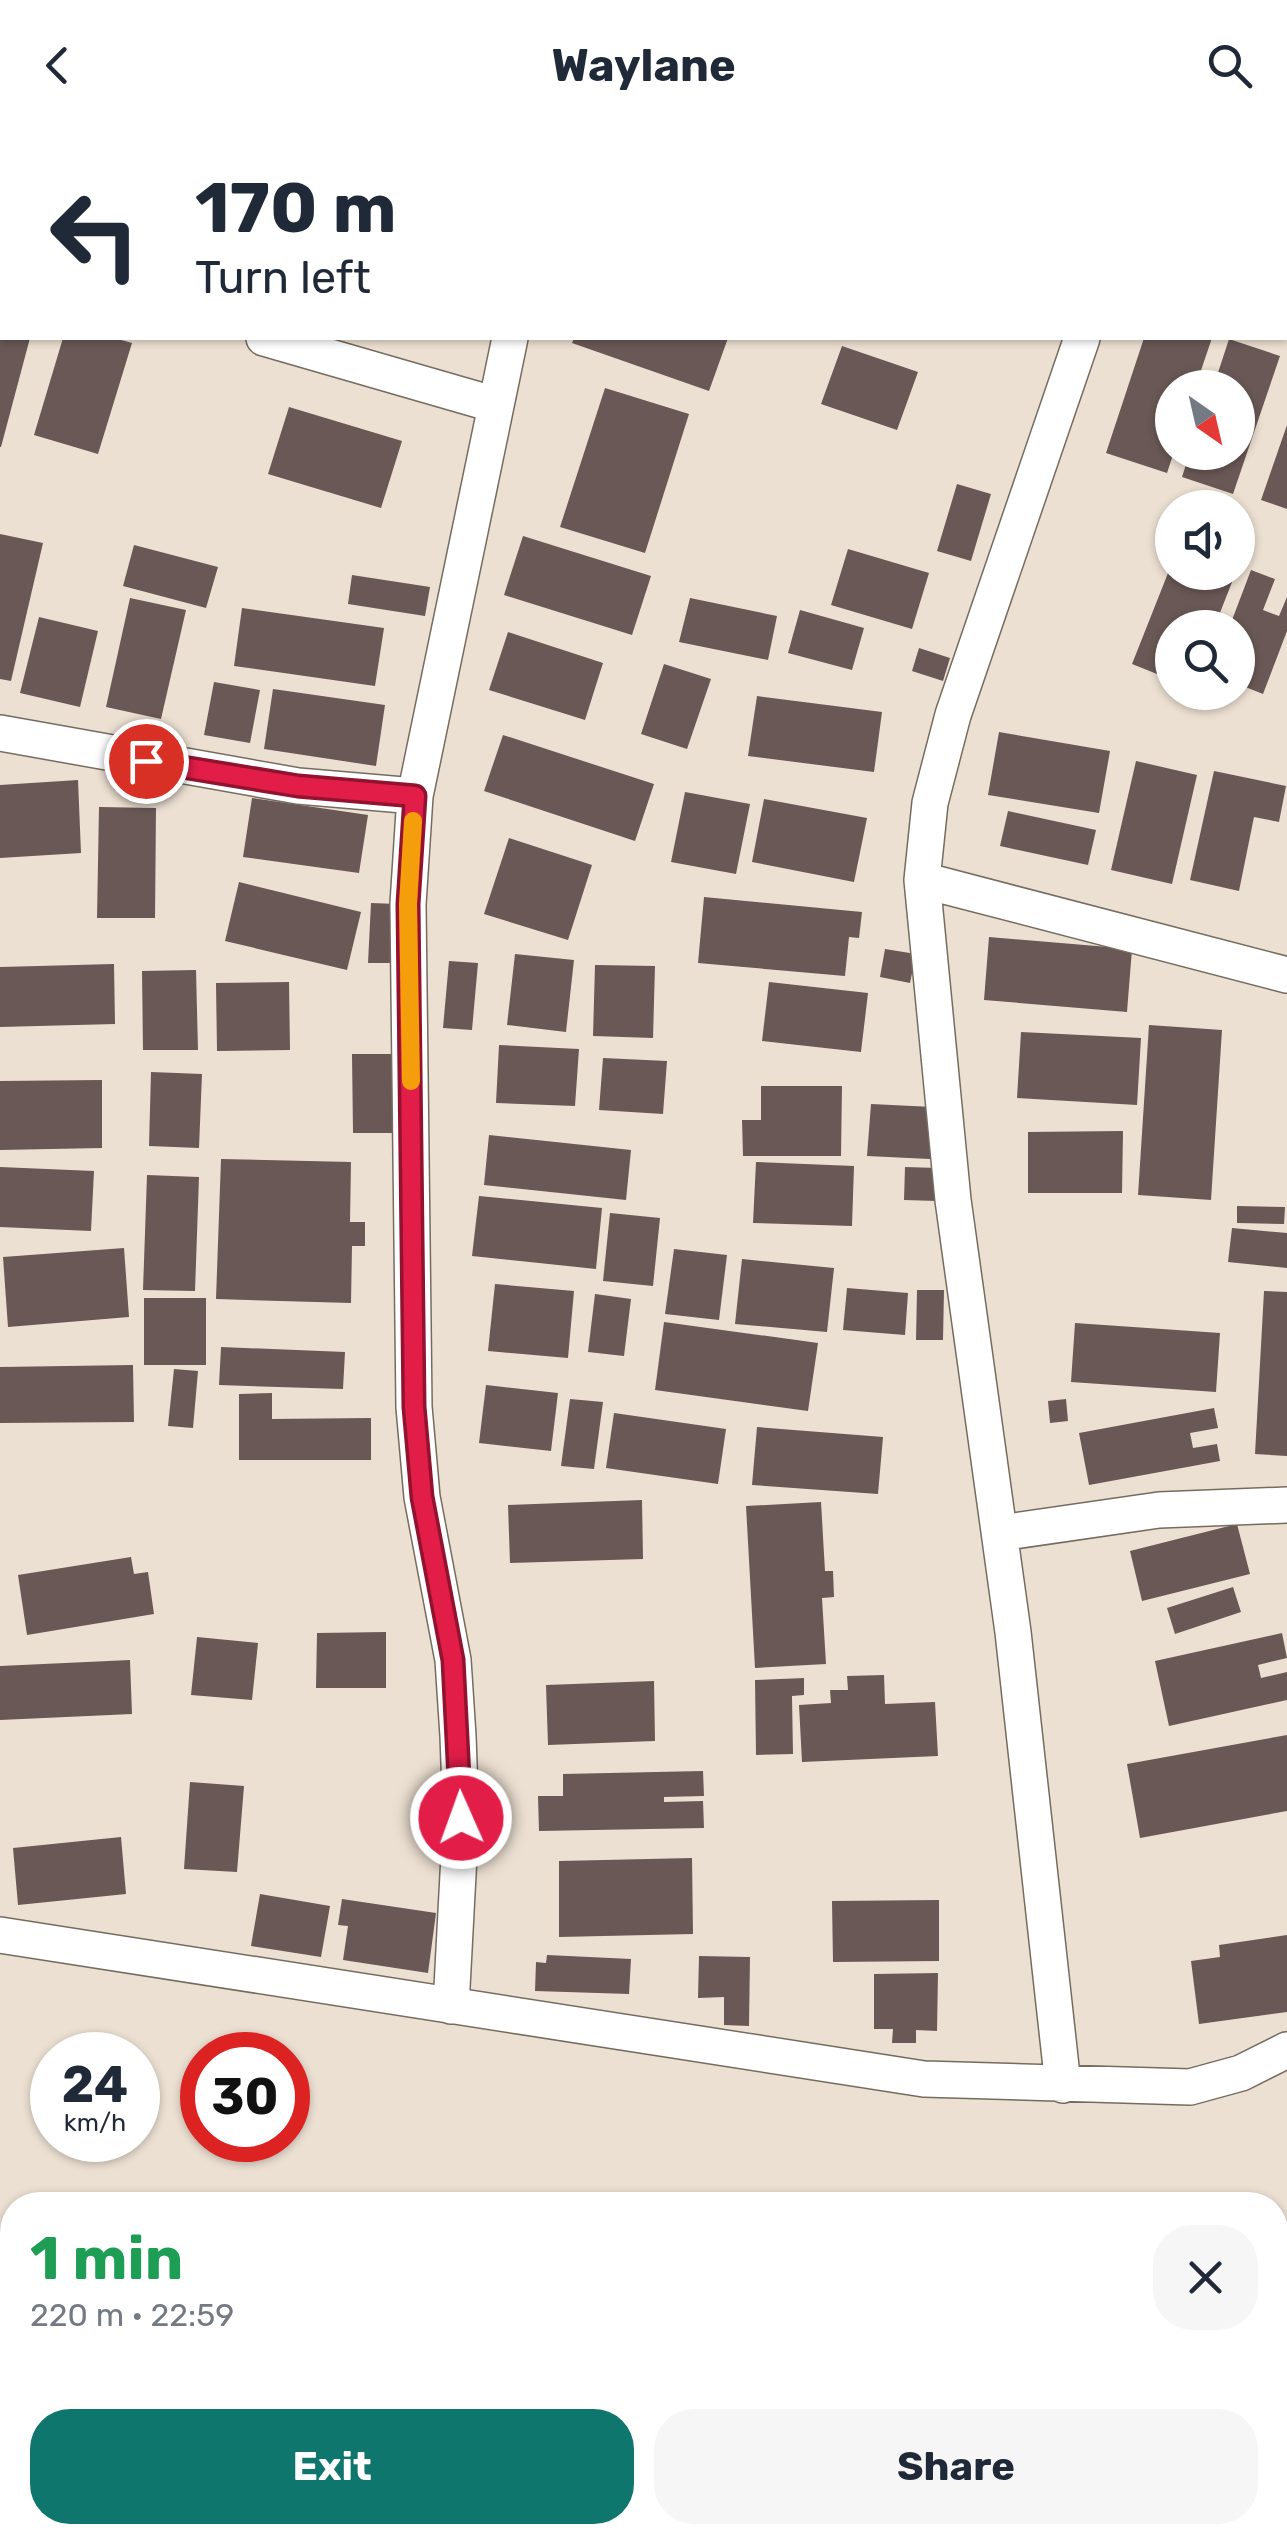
<!DOCTYPE html>
<html lang="en">
<head>
<meta charset="utf-8">
<style>
  :root { --surface:#fff; --page:#f6f6f7; --text:#1f2937; --muted:#747a83; --accent:#0f766e }
  body { margin:0; font-family:Rubik,sans-serif; background:var(--page); color:var(--text); height:100vh; display:flex; flex-direction:column; font-size:38px; white-space:nowrap }
  * { box-sizing:border-box; margin:0 }
  p { font-size:32px; color:var(--muted) }
  .icon { flex:none; width:55px; height:55px; fill:none; stroke:currentColor; stroke-width:2; stroke-linecap:round; stroke-linejoin:round }
  .map { position:relative; flex:1; overflow:hidden }
  .drawer { position:absolute; left:0px; top:2062px; width:1288px; height:352px; display:flex; flex-direction:column; background:var(--surface); border-radius:40px 40px 0 0; box-shadow:0 2px 8px #0004 }
  .drawer>* { flex:none }
  .guide { position:absolute; left:0px; top:0px; width:1288px; height:210px; box-shadow:0 2px 8px #0004; background:#fff; color:var(--text); overflow:hidden }
  .needle { width:65px; rotate:146deg }
  .buttons { position:absolute; left:1155px; top:240px; display:grid; gap:20px }
  .buttons a { display:grid; place-items:center; width:100px; height:100px; border-radius:50%; background:var(--surface); box-shadow:0 2px 8px #0004; font-size:50px }
  .speed { position:absolute; left:30px; top:1902px; display:flex; gap:20px; font-size:50px; font-weight:700; text-align:center }
  .speed>* { display:grid; place-content:center; width:130px; height:130px; border-radius:50%; background:var(--surface); box-shadow:0 2px 8px #0004; line-height:1 }
  .speed small { font-size:25px; font-weight:400 }
  .speed .limit { border:15px solid #d22; background:#fff; color:#111 }
  .pin { position:absolute; display:grid; place-items:center; width:85px; height:85px; color:#fff; margin:-42px; border:5px solid #fff; border-radius:50%; box-shadow:0 2px 10px #0007 }
  .me { position:absolute; width:110px; margin:-55px; rotate:358deg; stroke-linejoin:round; filter:drop-shadow(0 0 8px #0008) }
  .turn { display:flex; align-items:center; gap:35px; height:210px; padding:0 30px; font-size:45px }
  .turn .icon { width:130px; height:130px; stroke-width:2.5 }
  .turn b { display:block; font-size:70px; line-height:85px }
  .round { display:grid; place-items:center; flex:none; width:105px; height:105px; border-radius:40px; background:var(--page) }
  .overview { display:flex; align-items:center; justify-content:space-between; height:170px; padding:0 30px }
  h1 { font-size:60px; font-weight:700; line-height:75px; color:#1e9e55 }
  .button { display:flex; gap:20px; margin-top:auto; padding:20px 30px }
  .button a { flex:1; height:115px; border-radius:40px; background:var(--accent); color:#fff; font-size:40px; font-weight:700; line-height:115px; text-align:center }
  .button a+a { background:var(--page); color:var(--text) }
  header { display:flex; justify-content:space-between; align-items:center; height:130px; padding:0 30px; background:var(--surface); font-size:45px; font-weight:700 }
  .map>svg:first-child { display:block }
</style>
</head>
<body>
<header><svg class="icon" aria-label="back" viewBox="0 0 24 24"><path d="M15 5l-7 7 7 7"/></svg>Waylane<svg class="icon" aria-label="search" viewBox="0 0 24 24"><circle cx="10" cy="10" r="6"/><path d="M15 15l6 6"/></svg></header>
<div class="map">
<svg width="1287" height="2414" viewBox="0 0 1287 2414">
  <rect width="100%" height="100%" fill="#ece0d2"/>
  <path fill="#695856" d="M0,208H30L1,317H0Z
    M63,208H114L132,213L98,324L34,305Z
    M574,208H728L709,261L572,213Z
    M1144,208H1212L1195,258H1172L1174,322L1167,343L1106,323Z
    M1229,209L1280,226L1233,364L1182,347L1190,322H1238V258H1213Z
    M842,216L918,242L897,300L821,274Z
    M605,258L689,284L645,423L560,397Z
    M289,277L402,311L381,378L268,344Z
    M1287,295V379L1261,370Z
    M957,354L991,364L971,431L937,421Z
    M0,404L43,413L11,551L0,549Z
    M523,406L651,446L632,505L504,465Z
    M134,415L218,437L206,478L123,456Z
    M848,419L929,443L912,499L831,475Z
    M1172,433V442H1236L1214,498H1172V550L1132,534Z
    M1251,440L1275,449L1263,480L1279,486L1287,467V501L1263,564L1238,554V498H1229Z
    M352,445L430,457L425,486L348,474Z
    M130,468L186,480L161,589L106,577Z
    M690,468L777,486L768,530L679,512Z
    M242,478L384,498L375,556L234,536Z
    M800,480L864,498L852,540L788,523Z
    M39,487L98,501L80,577L20,563Z
    M508,502L603,533L585,590L489,560Z
    M919,518L950,528L943,551L912,541Z
    M664,534L711,549L687,619L641,604Z
    M214,552L260,560L250,613L204,605Z
    M273,559L385,575L376,636L264,619Z
    M757,566L882,582L874,642L748,626Z
    M999,602L1110,621L1099,683L988,665Z
    M503,605L654,654L635,711L484,661Z
    M1136,631L1197,645L1172,754L1111,740Z
    M1214,641L1286,656L1279,692L1254,687L1239,761L1190,750Z
    M78,650L81,723L0,728V655Z
    M685,662L750,674L736,744L671,732Z
    M252,668L368,685L359,743L243,727Z
    M764,669L867,688L854,752L752,732Z
    M99,677L156,678L155,788H97Z
    M1008,681L1096,700L1088,735L1000,716Z
    M509,708L592,735L568,810L484,784Z
    M239,752L361,782L347,840L225,811Z
    M704,767L862,782L859,808L849,807L845,846L698,833Z
    M371,773L397,774L394,833H368Z
    M989,807L1132,819L1127,882L984,870Z
    M885,819L916,824L910,853L880,847Z
    M515,824L574,830L566,902L507,895Z
    M449,831L478,833L472,900L443,898Z
    M114,834L115,894L0,897V837Z
    M595,835L655,836L653,908L593,906Z
    M196,840L198,920H143L142,841Z
    M289,852L290,920L217,921L216,853Z
    M769,852L868,863L861,922L762,911Z
    M1149,895L1222,900L1211,1070L1138,1065Z
    M1021,902L1141,908L1137,975L1017,968Z
    M499,915L579,919L575,976L496,973Z
    M352,924H392L393,1003H353Z
    M603,928L667,931L663,984L599,980Z
    M151,942L202,944L199,1018L149,1016Z
    M102,950V1018L0,1020V951Z
    M761,956H842L841,1026H743L742,990H761Z
    M871,974L933,977L930,1029L867,1026Z
    M1123,1001L1122,1063H1028V1002Z
    M489,1005L631,1020L626,1070L484,1055Z
    M221,1029L351,1032L350,1092H365V1116H352L351,1173L216,1169Z
    M756,1032L854,1036L852,1096L753,1093Z
    M0,1037L94,1041L91,1101L0,1097Z
    M905,1037L938,1038L937,1071L904,1070Z
    M147,1045L199,1047L195,1161L143,1160Z
    M479,1066L602,1078L596,1139L472,1126Z
    M1237,1076L1285,1077L1284,1094L1237,1093Z
    M610,1083L660,1088L653,1156L603,1151Z
    M1232,1098L1287,1103V1138L1228,1132Z
    M124,1118L129,1187L8,1197L3,1127Z
    M674,1119L727,1125L719,1190L665,1184Z
    M742,1129L834,1138L827,1202L735,1194Z
    M495,1154L574,1161L568,1228L488,1221Z
    M847,1158L908,1163L905,1205L843,1200Z
    M917,1160H944L943,1210H916Z
    M1264,1161L1287,1162V1326L1255,1324Z
    M595,1164L631,1169L624,1226L588,1222Z
    M144,1168H206V1235H144Z
    M664,1192L818,1213L808,1281L655,1260Z
    M1075,1193L1220,1203L1216,1262L1071,1252Z
    M221,1217L345,1222L343,1259L219,1255Z
    M133,1235L134,1292L0,1293V1237Z
    M174,1239L198,1241L193,1298L168,1296Z
    M486,1255L558,1263L551,1321L479,1313Z
    M272,1263V1289L371,1288V1330H239V1264Z
    M570,1269L603,1272L594,1339L561,1336Z
    M1066,1269L1068,1291L1050,1293L1048,1271Z
    M1214,1278L1218,1298L1190,1303L1193,1318L1217,1314L1220,1331L1089,1355L1079,1303Z
    M614,1283L726,1299L718,1354L606,1338Z
    M757,1297L883,1307L878,1364L752,1355Z
    M642,1370L643,1429L510,1433L508,1375Z
    M821,1372L825,1441H833L834,1467L822,1468L826,1534L755,1538L746,1376Z
    M1237,1394L1250,1444L1142,1471L1130,1421Z
    M131,1427L134,1444L148,1442L154,1484L27,1505L18,1445Z
    M1233,1457L1241,1482L1175,1504L1167,1478Z
    M386,1502V1558H316L317,1503Z
    M1282,1503L1287,1528L1258,1535L1261,1548L1287,1542V1570L1169,1596L1155,1531Z
    M197,1507L258,1513L252,1570L191,1565Z
    M130,1530L132,1584L0,1590V1536Z
    M884,1545L885,1574L935,1572L938,1626L802,1632L799,1575L831,1573L830,1560H848L847,1546Z
    M804,1548V1565L792,1566L793,1624L756,1625L755,1550Z
    M654,1551L655,1611L548,1615L546,1555Z
    M1287,1605V1681L1140,1708L1127,1634Z
    M703,1641L704,1666L664,1667V1672L703,1671L704,1698L539,1701L538,1666H563V1644Z
    M190,1652L244,1656L237,1742L184,1739Z
    M121,1707L126,1764L18,1775L13,1718Z
    M692,1728L693,1804L559,1807V1731Z
    M260,1764L330,1776L321,1827L251,1816Z
    M342,1769L436,1783L428,1843L343,1830L348,1796L338,1795Z
    M939,1770V1831L833,1832L832,1771Z
    M1287,1805V1882L1199,1894L1191,1831L1220,1827L1219,1815Z
    M547,1825L631,1829L629,1864L535,1861L536,1832L546,1833Z
    M699,1826L750,1827L749,1896L724,1895V1867L698,1868Z
    M938,1843L937,1901L916,1900V1913H892L893,1899H874V1844Z"/>
  <g fill="none" stroke-linecap="round" stroke-linejoin="round">
    <g stroke="#766b5f" stroke-width="38">
      <path id="minor" d="M1007,0L1013,2
        M553,2L554,0
        M1160,2L1161,0
        M1285,108L1287,109
        M0,137L2,138
        M264,208L496,275
        M0,603L298,656L415,666
        M922,750L1287,845
        M1000,1403L1159,1380L1287,1375
        M0,1805L924,1949L1190,1957L1241,1943L1287,1920
        M451,1876L461,1688L458,1606L453,1530L422,1367L414,1277L408,774L415,666L510,208
        M1063,1955L1013,1502L953,1070L922,750L930,673L953,585L1082,208"/>
    </g>
    <use href="#minor" stroke="#fff" stroke-width="35"/>
  </g>
  <g fill="none" stroke-linecap="round" stroke-linejoin="round">
    <g stroke="#92132f" stroke-width="25">
      <path id="route" d="M146,631L298,656L415,666L408,774L414,1277L422,1367L453,1530L461,1688"/>
    </g>
    <use href="#route" stroke="#e11d48" stroke-width="18"/>
    <path stroke="#f59e0b" stroke-width="18" d="M411,951L408,774L413,691"/>
  </g>
</svg>
<div class="buttons">
<a><svg class="needle" viewBox="-14 -14 28 28"><path d="M0-13l5 13h-10z" fill="#e53935"/><path d="M0 13l5-13h-10z" fill="#747a83"/></svg></a>
<a><svg class="icon" aria-label="sound" viewBox="0 0 24 24"><path d="M4 9h4l5-4v14l-5-4H4zM17 9q2 3 0 6"/></svg></a>
<a><svg class="icon" aria-label="search" viewBox="0 0 24 24"><circle cx="10" cy="10" r="6"/><path d="M15 15l6 6"/></svg></a>
</div>
<div class="speed"><div>24<small>km/h</small></div><div class="limit">30</div></div>
<div class="pin" style="left:146px;top:631px;background:#d93025"><svg class="icon" aria-label="arrive" viewBox="0 0 24 24"><path d="M6 21V4h12l-3 4 3 4H6"/></svg></div>
<svg class="me" style="left:461px;top:1688px" viewBox="-20 -20 40 40"><circle r="17" fill="#e11d48" stroke="#fff" stroke-width="3"/><path d="M0-11L8 9 0 5-8 9z" fill="#fff"/></svg>
<div class="guide">
<div class="turn"><svg class="icon" aria-label="left" viewBox="0 0 24 24"><path d="M17 20v-9H6M10 6l-5 5 5 5"/></svg><div><b>170 m</b>Turn left</div></div>
</div>
<section class="drawer">
<div class="overview"><div><h1>1 min</h1><p>220 m · 22:59</p></div><a class="round"><svg class="icon" aria-label="close" viewBox="0 0 24 24"><path d="M6 6l12 12M18 6L6 18"/></svg></a></div>
<div class="button"><a>Exit</a><a>Share</a></div>
</section>
</div>
</body>
</html>
